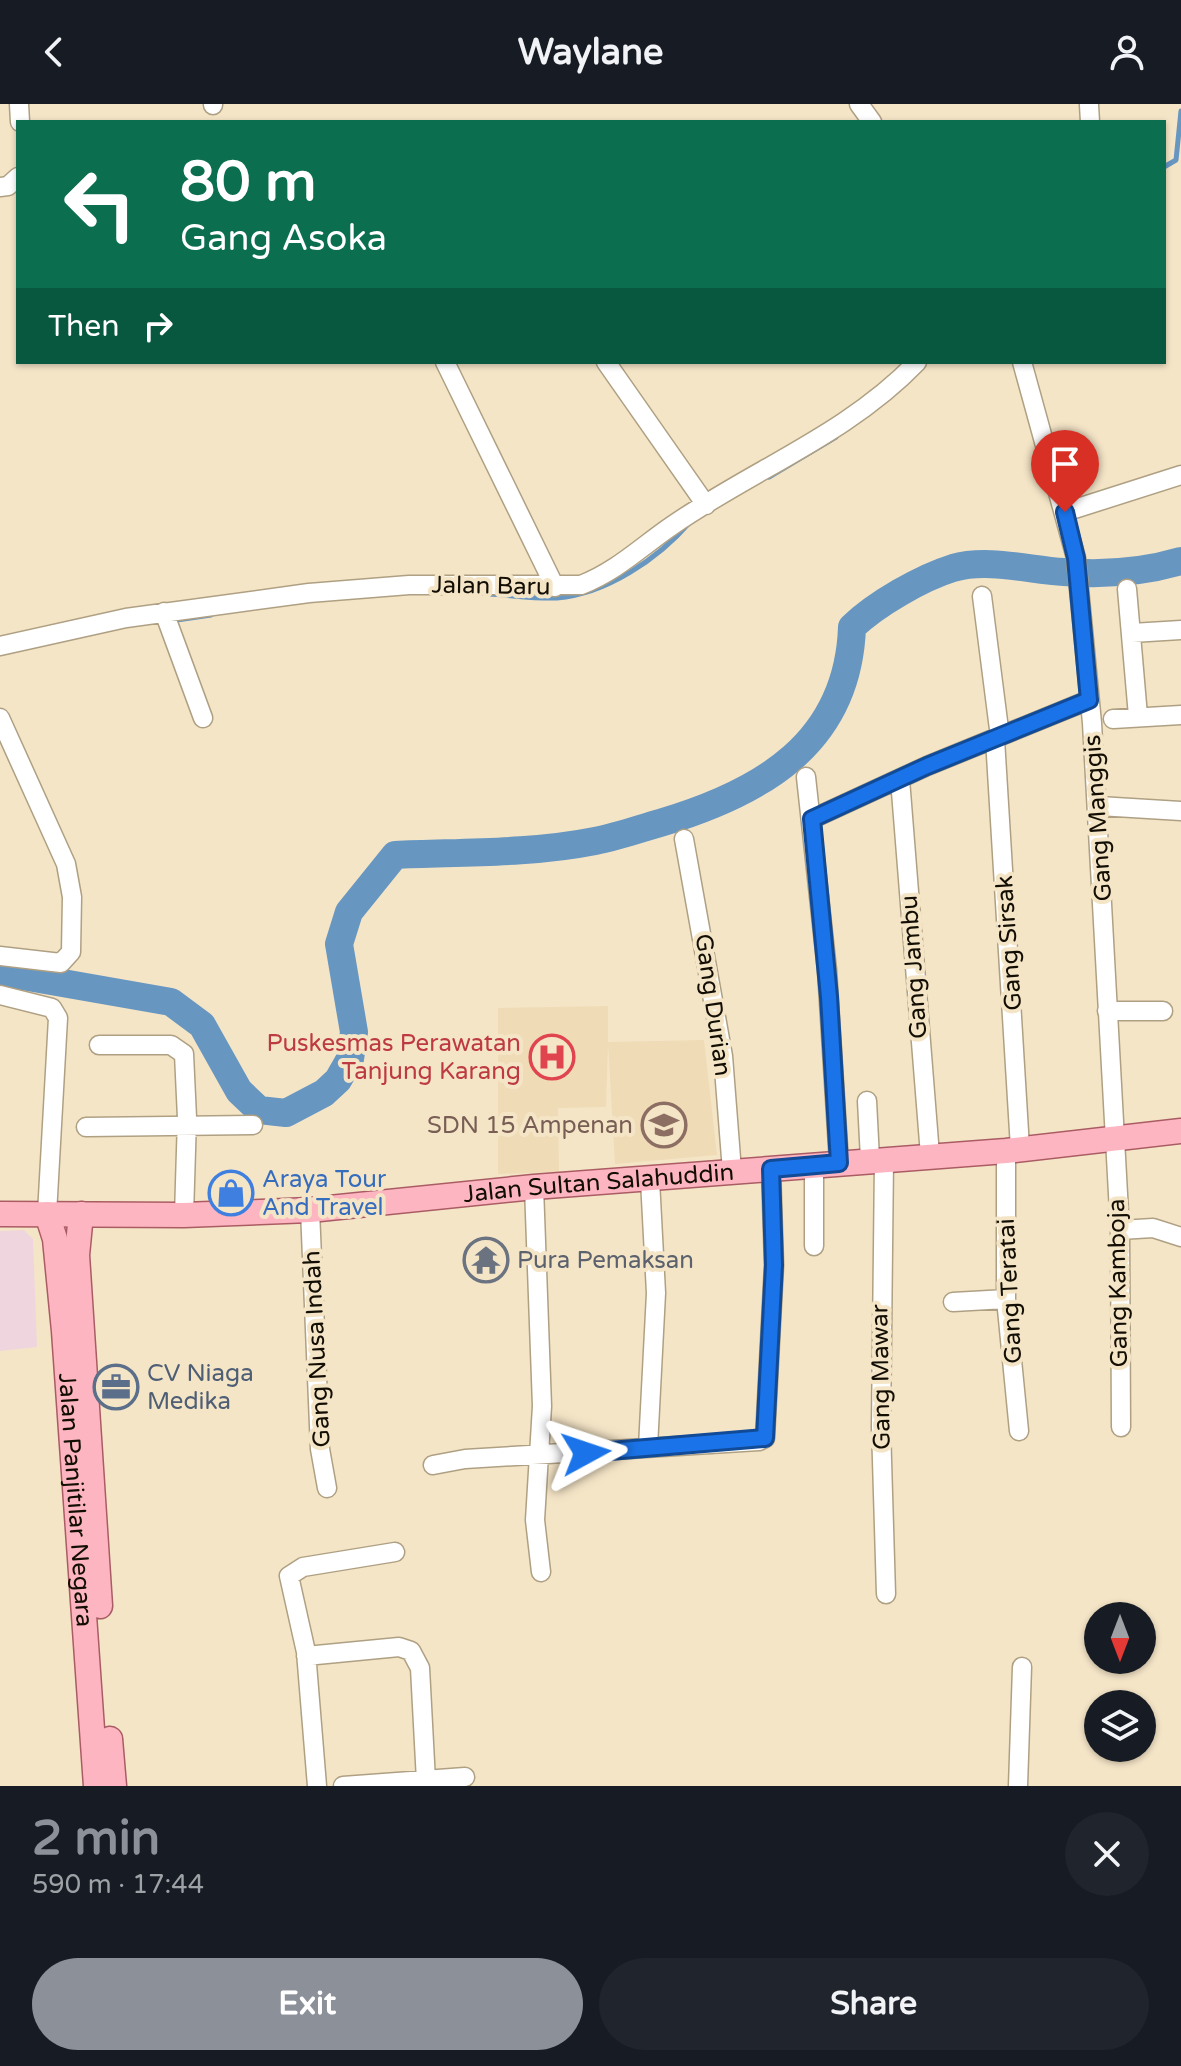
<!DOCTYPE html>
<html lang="en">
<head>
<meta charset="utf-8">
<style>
  :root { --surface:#171b24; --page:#20242c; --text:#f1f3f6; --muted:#9ea1a6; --accent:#8c9099 }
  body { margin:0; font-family:"Varela Round",sans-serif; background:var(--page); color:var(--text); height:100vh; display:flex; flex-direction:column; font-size:30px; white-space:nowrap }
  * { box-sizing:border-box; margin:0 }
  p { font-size:26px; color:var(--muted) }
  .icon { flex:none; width:44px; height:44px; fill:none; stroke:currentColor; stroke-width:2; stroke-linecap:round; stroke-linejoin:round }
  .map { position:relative; height:1682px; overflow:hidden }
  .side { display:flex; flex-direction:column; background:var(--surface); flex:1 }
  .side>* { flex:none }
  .hud { position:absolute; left:16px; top:16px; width:1150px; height:244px; border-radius:0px; box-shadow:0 2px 6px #0004; background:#0b6e4f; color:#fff; overflow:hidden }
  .needle { width:52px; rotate:180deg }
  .tools { position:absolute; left:1084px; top:1498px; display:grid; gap:16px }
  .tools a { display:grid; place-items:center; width:72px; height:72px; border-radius:50%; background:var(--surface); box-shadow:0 2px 6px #0004; font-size:40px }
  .pin { position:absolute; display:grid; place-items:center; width:68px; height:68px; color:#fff; margin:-82px -34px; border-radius:50% 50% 50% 0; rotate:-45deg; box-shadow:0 0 8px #0007 }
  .pin .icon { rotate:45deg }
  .me { position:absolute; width:88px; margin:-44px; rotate:85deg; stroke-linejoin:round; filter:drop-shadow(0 0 6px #0008) }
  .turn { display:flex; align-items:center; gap:28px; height:168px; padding:0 32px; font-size:36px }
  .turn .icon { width:104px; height:104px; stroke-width:2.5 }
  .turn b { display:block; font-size:56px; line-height:68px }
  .then { display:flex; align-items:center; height:76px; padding:0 32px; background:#0003; gap:16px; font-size:30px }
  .round { display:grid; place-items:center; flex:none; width:84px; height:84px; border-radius:42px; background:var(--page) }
  .summary { display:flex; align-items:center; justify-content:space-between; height:136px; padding:0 32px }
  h1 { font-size:48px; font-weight:800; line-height:60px; color:var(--accent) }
  .primary-button { display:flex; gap:16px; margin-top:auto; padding:16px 32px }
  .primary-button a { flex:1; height:92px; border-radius:48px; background:var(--accent); color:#fff; font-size:32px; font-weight:800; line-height:92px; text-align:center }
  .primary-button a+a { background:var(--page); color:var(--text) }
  header { display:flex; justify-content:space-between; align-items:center; height:104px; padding:0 32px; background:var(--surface); font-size:36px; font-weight:800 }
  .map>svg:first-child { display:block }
</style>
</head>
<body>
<header><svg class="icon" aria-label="back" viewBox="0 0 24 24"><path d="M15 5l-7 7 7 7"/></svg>Waylane<svg class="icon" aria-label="person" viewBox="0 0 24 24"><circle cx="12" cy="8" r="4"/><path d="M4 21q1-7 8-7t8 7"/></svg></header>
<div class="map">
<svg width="1181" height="1682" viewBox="0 0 1181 1682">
  <rect width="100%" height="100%" fill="#f5e5c7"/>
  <path fill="#efd5dd" d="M24,1126L33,1135L37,1243L0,1247V1127Z"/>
  <path fill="#efdbb6" d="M608,902V938L704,936L717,1051L615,1060L608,940L606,1003L558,1004L559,1068L498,1070V904Z"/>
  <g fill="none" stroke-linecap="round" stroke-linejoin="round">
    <path stroke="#6796c1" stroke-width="5" d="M1164,63L1176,56L1181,7
      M769,373L836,333
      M488,490C510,491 534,495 557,494C606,490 658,455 690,418
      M170,517L211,511"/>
    <path stroke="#6796c1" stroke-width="28" d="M0,868L171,898L202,921L239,987L259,1006L286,1009L324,989L338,976L350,955L354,928L339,840L349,808L395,751C461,748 530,750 595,737C617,733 639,725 660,719C761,689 848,640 852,523C876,500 921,474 953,464C988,454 1029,466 1064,468C1103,471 1144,468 1181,457"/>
    <g stroke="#afa083" stroke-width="21">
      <path id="minor" d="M19,0L20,18
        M213,0V1
        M859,0L872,18
        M1089,1L1090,18
        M0,83L8,82L18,73
        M445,258L555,483
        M606,258L706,401
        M1022,258L1076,454L1092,619L1120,1126L1121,1323
        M1065,408L1181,371
        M1127,485L1138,612
        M982,492L1000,633
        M164,508L203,614
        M1132,529L1181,526
        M0,542L126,514L309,489L409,481H581C617,467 642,442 673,421C754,365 848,330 917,258
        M0,614L66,760L72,793L71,848L61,859L0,852
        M1113,615L1181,611
        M995,635L1020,1044
        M806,673L827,866L839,1059
        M900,675L930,1051
        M1099,702L1181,707
        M812,715L927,662L1089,596
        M684,735L723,952L732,1067
        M0,891L52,904L58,914L47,1110
        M1107,907H1163
        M99,941H171L184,950L187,1014L184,1111
        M867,997L870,1055
        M86,1023L253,1021
        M1006,1047V1195L1019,1327
        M884,1055L881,1323L886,1490
        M814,1061V1142
        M534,1083L542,1302L535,1416L541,1468
        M310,1106L320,1345L327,1384
        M1120,1126L1153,1124L1181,1133
        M953,1198L1006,1195
        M648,1343L656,1189L650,1076
        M433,1361L465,1355L759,1337L765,1334L774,1161L771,1065
        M306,1552L399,1543L411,1547L420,1564L426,1677
        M317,1682L306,1548L289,1472L303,1463L395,1448
        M343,1682L465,1673
        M1018,1682L1022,1563"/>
    </g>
    <g stroke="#aa5c64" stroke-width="27">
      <g id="major">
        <path id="s1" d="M0,1110L184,1111L310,1106L534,1083L1006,1047L1181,1027"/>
        <path id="s2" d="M47,1110L55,1135L64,1227L96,1682"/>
        <path d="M81,1110L77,1151L100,1502"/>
        <path d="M110,1635L114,1682"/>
      </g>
    </g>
    <use href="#minor" stroke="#fff" stroke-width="18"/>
    <use href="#major" stroke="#fdb6c1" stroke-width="24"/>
  </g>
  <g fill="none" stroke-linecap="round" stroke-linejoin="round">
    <g stroke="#114b97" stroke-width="20">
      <path id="route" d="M586,1349L765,1334L774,1161L771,1065L839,1059L829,893L812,715L927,662L1089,596L1076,454L1065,408"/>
    </g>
    <use href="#route" stroke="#1a73e8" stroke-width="14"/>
  </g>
  <defs>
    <g id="hospital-ring" transform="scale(2.3)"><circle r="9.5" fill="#f5e5c7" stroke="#e0444e" stroke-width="1.5"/><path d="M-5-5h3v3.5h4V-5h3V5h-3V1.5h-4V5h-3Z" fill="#e0444e"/></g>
    <g id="school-ring" transform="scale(2.3)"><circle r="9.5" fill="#f5e5c7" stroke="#8d6e63" stroke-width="1.5"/><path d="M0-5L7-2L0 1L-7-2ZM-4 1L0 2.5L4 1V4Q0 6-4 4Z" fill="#8d6e63"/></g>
    <g id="shop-ring" transform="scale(2.3)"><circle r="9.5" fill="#f5e5c7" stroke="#3f7fe0" stroke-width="1.5"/><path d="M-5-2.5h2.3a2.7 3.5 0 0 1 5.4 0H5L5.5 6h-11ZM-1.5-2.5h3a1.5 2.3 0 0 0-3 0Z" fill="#3f7fe0"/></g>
    <g id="temple-ring" transform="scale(2.3)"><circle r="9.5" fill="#f5e5c7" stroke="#6b7280" stroke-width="1.5"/><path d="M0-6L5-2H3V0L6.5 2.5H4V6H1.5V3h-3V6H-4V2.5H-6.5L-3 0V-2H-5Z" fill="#6b7280"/></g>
    <g id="office-ring" transform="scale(2.3)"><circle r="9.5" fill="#f5e5c7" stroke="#5c6f8a" stroke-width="1.5"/><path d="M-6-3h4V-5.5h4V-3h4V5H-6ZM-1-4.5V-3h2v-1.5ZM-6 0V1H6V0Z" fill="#5c6f8a"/></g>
  </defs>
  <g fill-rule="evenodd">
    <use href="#hospital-ring" x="552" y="953"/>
    <use href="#school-ring" x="664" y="1021"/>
    <use href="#shop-ring" x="231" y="1089"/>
    <use href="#temple-ring" x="486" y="1156"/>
    <use href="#office-ring" x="116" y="1283"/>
  </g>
  <g text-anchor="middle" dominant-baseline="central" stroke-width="8" stroke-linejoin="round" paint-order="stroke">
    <g font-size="24" fill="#130e04" stroke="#f5e5c7">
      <text transform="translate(491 482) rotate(1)">Jalan Baru</text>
      <text transform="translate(1098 714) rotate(-94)">Gang Manggis</text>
      <text transform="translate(1009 839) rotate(-94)">Gang Sirsak</text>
      <text transform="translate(914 863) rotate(-94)">Gang Jambu</text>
      <text transform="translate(713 901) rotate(82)">Gang Durian</text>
      <text stroke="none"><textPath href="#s1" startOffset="600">Jalan Sultan Salahuddin</textPath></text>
      <text transform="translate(1118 1179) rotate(-91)">Gang Kamboja</text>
      <text transform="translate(1010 1187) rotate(-93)">Gang Teratai</text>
      <text transform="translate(317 1245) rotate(-93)">Gang Nusa Indah</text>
      <text transform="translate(881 1273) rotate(-91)">Gang Mawar</text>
      <text stroke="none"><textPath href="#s2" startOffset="288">Jalan Panjitilar Negara</textPath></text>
    </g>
    <g font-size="24" fill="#be3a42" stroke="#f5e5c7" text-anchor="end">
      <text x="521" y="939">Puskesmas Perawatan<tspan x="521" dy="28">Tanjung Karang</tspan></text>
    </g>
    <g font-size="24" fill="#785e54" stroke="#f5e5c7" text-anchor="end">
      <text x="633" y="1021">SDN 15 Ampenan</text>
    </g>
    <g font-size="24" fill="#366cbe" stroke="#f5e5c7" text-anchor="start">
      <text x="262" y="1075">Araya Tour<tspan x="262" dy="28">And Travel</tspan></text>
    </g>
    <g font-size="24" fill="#5b616d" stroke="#f5e5c7" text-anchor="start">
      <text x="517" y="1156">Pura Pemaksan</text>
    </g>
    <g font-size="24" fill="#4e5e75" stroke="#f5e5c7" text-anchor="start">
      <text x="147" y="1269">CV Niaga<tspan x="147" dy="28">Medika</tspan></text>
    </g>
  </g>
</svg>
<div class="tools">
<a><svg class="needle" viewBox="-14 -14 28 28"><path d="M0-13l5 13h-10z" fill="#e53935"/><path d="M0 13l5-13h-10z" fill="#9ea1a6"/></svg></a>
<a><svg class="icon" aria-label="layers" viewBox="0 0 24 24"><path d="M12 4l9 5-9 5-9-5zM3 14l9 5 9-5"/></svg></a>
</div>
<div class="pin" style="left:1065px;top:408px;background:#d93025"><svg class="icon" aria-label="arrive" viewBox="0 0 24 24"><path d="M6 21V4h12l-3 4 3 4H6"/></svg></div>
<svg class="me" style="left:586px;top:1349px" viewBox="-20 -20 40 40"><path d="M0-17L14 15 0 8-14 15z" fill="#1a73e8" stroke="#fff" stroke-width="4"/></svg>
<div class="hud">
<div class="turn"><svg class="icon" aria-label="left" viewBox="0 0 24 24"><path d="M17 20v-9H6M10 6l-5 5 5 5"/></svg><div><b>80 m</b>Gang Asoka</div></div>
<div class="then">Then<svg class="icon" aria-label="right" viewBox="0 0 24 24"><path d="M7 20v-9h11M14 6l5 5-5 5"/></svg></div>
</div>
</div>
<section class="side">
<div class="summary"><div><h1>2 min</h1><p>590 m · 17:44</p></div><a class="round"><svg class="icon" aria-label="close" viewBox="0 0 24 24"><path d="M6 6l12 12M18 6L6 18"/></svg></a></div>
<div class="primary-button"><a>Exit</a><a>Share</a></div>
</section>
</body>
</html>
